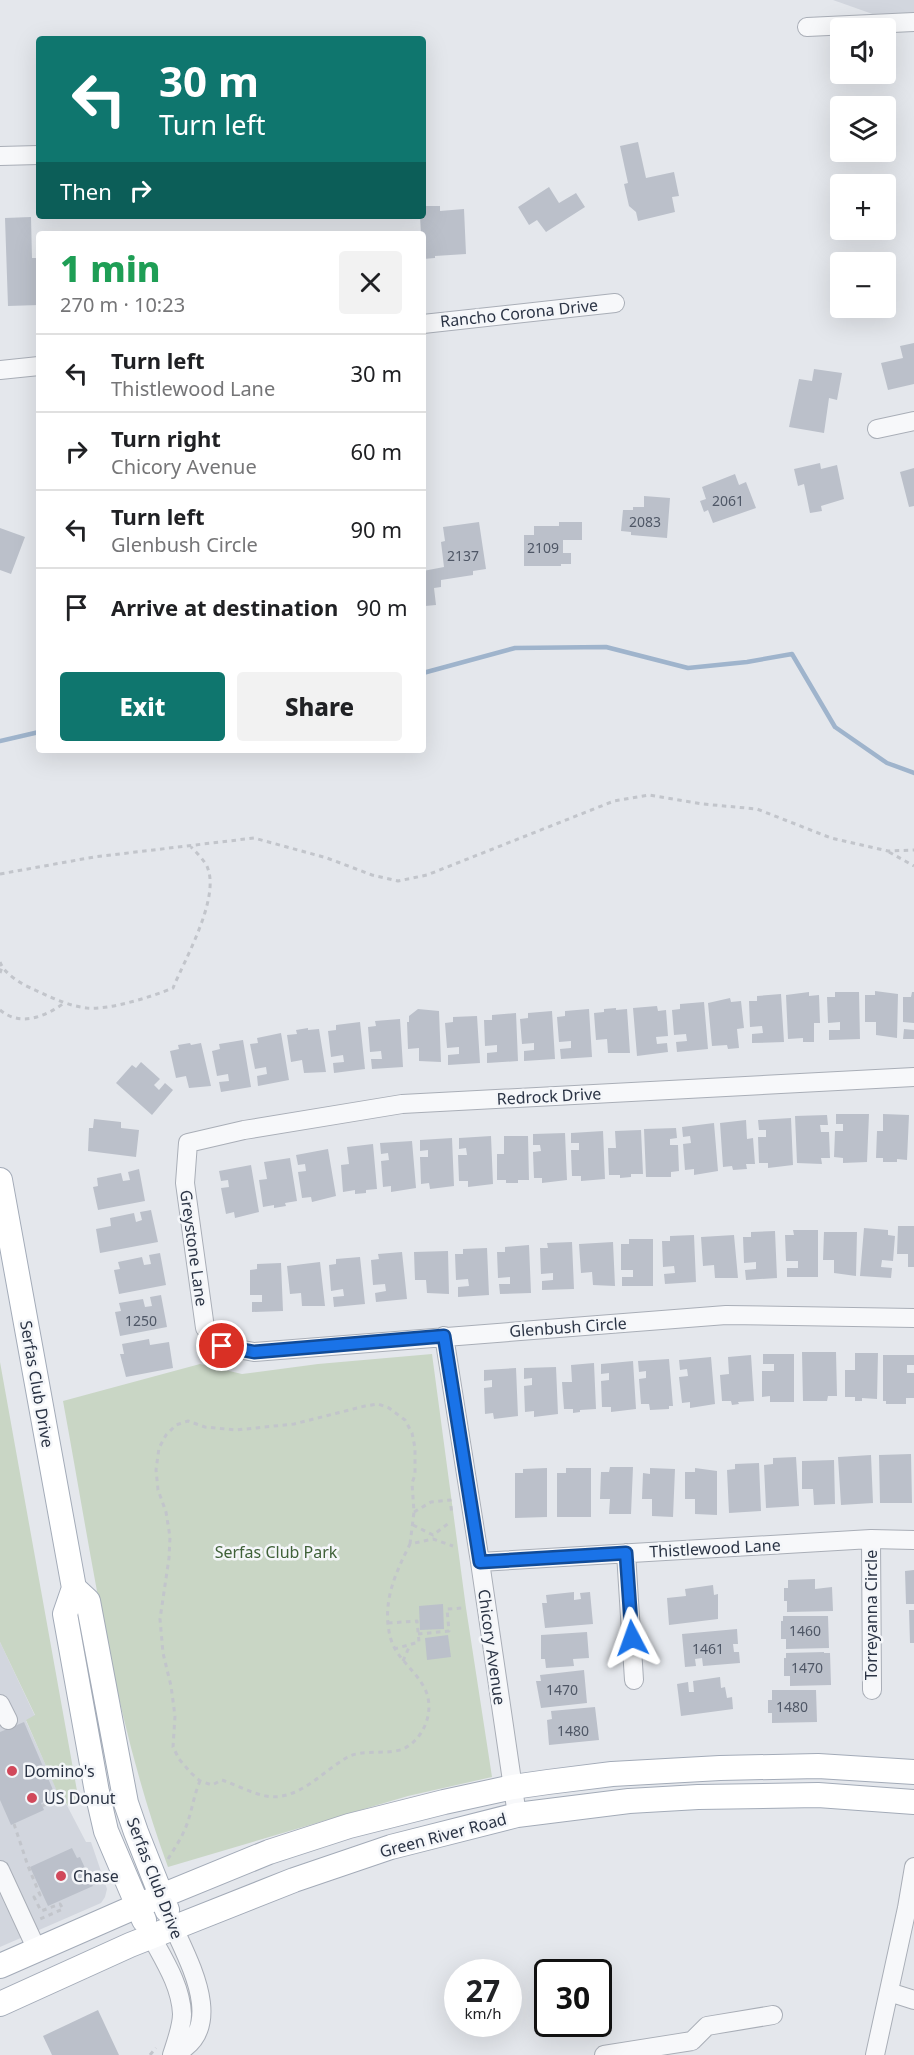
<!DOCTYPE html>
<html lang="en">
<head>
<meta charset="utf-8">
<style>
  :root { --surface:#fff; --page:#f2f2f2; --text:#202124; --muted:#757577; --line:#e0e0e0; --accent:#0f766e }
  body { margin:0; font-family:"Noto Sans",sans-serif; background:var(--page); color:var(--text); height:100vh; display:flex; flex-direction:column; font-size:22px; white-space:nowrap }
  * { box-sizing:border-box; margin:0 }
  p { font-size:20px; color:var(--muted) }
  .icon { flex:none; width:33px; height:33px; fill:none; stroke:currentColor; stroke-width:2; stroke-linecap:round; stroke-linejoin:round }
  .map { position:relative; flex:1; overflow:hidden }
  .sheet { position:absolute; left:36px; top:231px; width:390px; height:522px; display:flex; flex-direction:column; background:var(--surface); border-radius:6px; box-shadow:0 6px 24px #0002 }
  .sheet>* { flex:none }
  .top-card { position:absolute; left:36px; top:36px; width:390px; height:183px; border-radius:6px; box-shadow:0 6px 24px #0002; background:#0f766e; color:#fff; overflow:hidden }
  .fabs { position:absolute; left:830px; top:18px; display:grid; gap:12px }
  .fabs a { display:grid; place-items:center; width:66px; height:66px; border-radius:6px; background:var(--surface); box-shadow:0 6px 24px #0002; font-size:30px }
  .speed { position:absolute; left:444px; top:1959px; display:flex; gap:12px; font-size:30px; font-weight:700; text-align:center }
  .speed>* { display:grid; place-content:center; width:78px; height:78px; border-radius:50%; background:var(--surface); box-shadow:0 6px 24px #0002; line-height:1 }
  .speed small { font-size:15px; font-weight:400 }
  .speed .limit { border:3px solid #111; border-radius:9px; background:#fff; color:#111 }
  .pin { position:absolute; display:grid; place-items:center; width:51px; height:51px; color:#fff; margin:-26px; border:3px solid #fff; border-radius:50%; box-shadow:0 2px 6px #0007 }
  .me { position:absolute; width:66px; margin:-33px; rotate:356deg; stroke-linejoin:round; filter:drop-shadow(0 0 4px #0008) }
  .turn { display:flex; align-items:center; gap:21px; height:126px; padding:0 24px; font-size:27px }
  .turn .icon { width:78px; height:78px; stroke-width:2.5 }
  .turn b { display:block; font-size:42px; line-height:51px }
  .then { display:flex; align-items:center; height:57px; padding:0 24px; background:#0003; gap:12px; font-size:22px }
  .round { display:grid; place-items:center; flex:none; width:63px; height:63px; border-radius:6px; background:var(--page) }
  .head { display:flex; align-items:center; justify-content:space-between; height:102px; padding:0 24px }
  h1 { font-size:36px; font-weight:800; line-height:45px; color:#1e9e55 }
  .cta { display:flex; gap:12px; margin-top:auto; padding:12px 24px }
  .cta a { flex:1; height:69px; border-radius:6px; background:var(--accent); color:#fff; font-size:24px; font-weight:800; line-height:69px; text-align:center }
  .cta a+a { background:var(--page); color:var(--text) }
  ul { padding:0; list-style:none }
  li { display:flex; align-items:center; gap:18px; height:78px; padding:0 24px; border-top:2px solid var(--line) }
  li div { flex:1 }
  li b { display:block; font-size:22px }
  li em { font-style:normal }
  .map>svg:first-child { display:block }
</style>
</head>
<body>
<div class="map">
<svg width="914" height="2055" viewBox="0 0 914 2055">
  <rect width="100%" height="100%" fill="#e4e7ec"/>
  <path fill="#d2d6de" d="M833,0H914V16L881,17Z
    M0,1642L35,1716L26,1721L59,1795L61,1794L86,1842H91L107,1889L105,1897L101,1903L0,1947Z"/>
  <path fill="#c9d6c5" d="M432,1354L466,1608L492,1777L408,1796L168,1867C113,1717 92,1557 63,1401L200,1364L242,1374L318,1364Z
    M0,1362L79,1802L68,1806L61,1795L59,1796L26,1720L35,1715L0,1642Z"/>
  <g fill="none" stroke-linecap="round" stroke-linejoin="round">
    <path stroke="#9fb4cc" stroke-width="4.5" d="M423,673L515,648L606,647L688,668L747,662L792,654L835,727L887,763L914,773
      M0,741L39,732"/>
  </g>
  <path fill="#bbc0ca" d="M638,142L646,178L674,172L679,196L672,197L675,212L638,221L636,212L629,206L624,184L628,183L620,146Z
    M549,187L559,203L576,193L585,207L546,232L537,220L529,225L518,207Z
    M423,206H440V211L464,209L466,254L435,256V258L423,259V234H421L420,216H423Z
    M31,217L32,258H39V305L8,306L5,218Z
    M914,343V384L888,390L881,363L903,358L900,346Z
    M814,369L842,373L837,400L829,398L824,433L789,427L799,379L812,381Z
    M820,463L821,469L837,465L844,499L821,506L822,511L810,513L804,484L798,486L794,469Z
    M914,468V506L909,507L900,472Z
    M735,474L739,485L746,482L756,508L713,523L708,510L704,512L700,501L706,499L702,487Z
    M644,496L670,498L667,538L631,535V532L621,531L623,510H633V507H644Z
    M479,522L486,569L473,571V575L441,580V587L434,588L436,605L425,606L423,571L444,567L441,542L445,541L443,527Z
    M559,522H582V540H563V553H571V564H561V566H524V535H534V526H559Z
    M0,528L25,537L11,574L0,570Z
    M875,991L898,994L897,1038L876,1035V1022H865V995H875Z
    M809,992V996L819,995L820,1023H814V1042H803V1038L788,1039L786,995Z
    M835,992H859L860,1039L829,1040V1030H840V1022L828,1023L827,997H835Z
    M912,992H914V1023L903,1022V997H911Z
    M781,994L784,1042L752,1043V1034L763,1033L762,1026L750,1027L749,1001H757V996Z
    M730,998L731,1002L741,1001L744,1028L737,1029L739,1048L728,1049L727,1045L712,1046L708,1003Z
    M704,1002L708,1049L677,1052L676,1042L687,1041L686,1034L674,1035L672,1010L680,1009V1004Z
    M657,1006L658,1011L666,1010L668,1036L656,1037L657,1044L667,1043L668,1052L637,1056L633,1008Z
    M616,1008V1010L627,1009L630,1053H608L607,1039L596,1040L594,1013L604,1012V1009Z
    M418,1009L439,1011L441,1062L419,1061V1048L408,1049L407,1022H409V1016Z
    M589,1009L592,1057L561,1059L560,1049L571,1048V1041L559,1042L557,1017L565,1016V1011Z
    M552,1011L555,1059L524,1061V1051L534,1050V1043L522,1044L520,1019L528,1018V1013Z
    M516,1013L518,1061L487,1063V1053L497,1052V1045L485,1046L484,1020H492V1015Z
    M477,1016L480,1063L448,1065V1055L459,1054V1047L447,1048L445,1023L453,1022V1017Z
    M400,1019L403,1067L372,1069L371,1059H382L381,1051L370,1052L368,1027L376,1026L375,1021Z
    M360,1022L365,1069L334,1073L333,1063L344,1062L343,1055L331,1057L328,1031L336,1030V1025Z
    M308,1028V1030L319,1029L326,1072L304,1073L302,1060L291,1062L287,1035L297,1034L296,1030Z
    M904,1029L914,1030V1039H903Z
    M281,1033L289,1080L258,1086L257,1076L267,1074L266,1067L255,1069L250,1044L258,1043L257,1038Z
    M243,1040L251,1087L221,1092L219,1082L229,1081L228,1074L217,1076L212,1051L220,1049L219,1044Z
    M190,1043L191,1045L201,1043L211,1086L189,1088L186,1076L176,1078L170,1051L179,1049L178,1045Z
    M141,1062L160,1079L154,1085L159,1090L165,1083L173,1090L152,1115L116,1083L132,1065L136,1068Z
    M836,1114H869L867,1162L843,1163V1158L834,1157L835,1131H843V1124H836Z
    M883,1114L909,1115L907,1160L897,1159V1162H883V1158H876L877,1131H883Z
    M827,1115L828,1125H820L821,1132H829L830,1158H821L822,1164L797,1163L795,1116Z
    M791,1118L793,1165L768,1168V1163H759L758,1137H766V1130H759L758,1120Z
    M94,1119L121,1122V1128L139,1130L136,1157L88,1151L89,1128H93Z
    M746,1120L747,1139L753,1138L755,1164H746L747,1169L733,1170L732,1166L723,1167L720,1123Z
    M714,1123L718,1171L694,1175V1169L685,1170L683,1144L691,1143L690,1136L683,1137L682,1127Z
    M676,1128L677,1138L670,1139V1145H678L679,1171L671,1172V1177H646L644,1129Z
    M641,1130L643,1174H631V1177L620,1178V1175H609L608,1148H616L615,1131Z
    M603,1131L605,1179L581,1181V1176H572L571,1150H579V1143H571V1133Z
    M565,1133L567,1180L542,1183V1178H534L533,1152L541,1151L540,1145H533V1134Z
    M491,1136L493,1184L468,1187V1181H459L458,1155H467L466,1148L459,1149V1138Z
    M504,1136H528L529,1180H518V1183H506V1180H497V1154H504Z
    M452,1138L454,1186L430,1189L429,1183L421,1184L420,1157H428V1150L420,1151V1140Z
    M412,1141L416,1188L391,1192V1186L383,1187L381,1161L389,1160L388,1153L381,1154L380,1143Z
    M373,1144L377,1189L366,1190V1193L355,1194V1190L343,1192L341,1165L349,1164L347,1147Z
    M328,1149L336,1196L312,1202L311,1197L302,1198L298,1172L306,1171L305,1164L298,1165L296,1155Z
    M290,1158L297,1201L285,1203L286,1206L274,1208V1205L263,1207L259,1180L267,1179L264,1162Z
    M251,1165L259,1212L235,1218L234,1212L226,1214L221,1188L229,1187L228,1180L221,1181L219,1171Z
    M139,1169L145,1201L98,1210L93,1187L98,1186L97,1178L121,1173L123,1181L130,1180L128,1172Z
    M151,1210L158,1242L100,1253L96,1229L111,1226L110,1218L134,1213L136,1222L142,1220L140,1212Z
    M898,1226H914V1267H908V1254H897Z
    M864,1228L888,1230V1235L895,1236L893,1261L882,1260L881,1267L892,1268L891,1278L860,1276Z
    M793,1230H818V1277H787V1268H798V1261H786L785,1235H794Z
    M775,1231L777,1278L746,1280L745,1270L756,1269V1262L744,1263L743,1237H751V1232Z
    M824,1232H857L856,1276L834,1273V1260H823Z
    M694,1235L696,1282L665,1284L664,1274L675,1273L674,1266L663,1267L662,1241H670V1236Z
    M734,1235L738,1278H715L714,1265L703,1266L701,1237Z
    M629,1239H653V1286H622V1277H633V1270H621V1244H629Z
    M572,1242L574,1289L542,1290V1281L553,1280V1273L541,1274L540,1248H548L547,1243Z
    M613,1242L615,1286L593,1285L592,1272L581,1273L579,1244Z
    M529,1245L531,1293L500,1294L499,1284H510V1277L498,1278L497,1252H505V1247Z
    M487,1248L489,1295L458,1297V1287L469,1286L468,1279L456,1280L455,1254H463V1249Z
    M448,1251L449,1294L427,1293L426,1280H415L414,1252Z
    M402,1252L407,1299L376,1302L375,1293L386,1291L385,1284L373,1285L371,1260L379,1259L378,1254Z
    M160,1253L166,1285L119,1294L114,1270L120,1269L118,1262L142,1257L144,1265L151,1264L149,1255Z
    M360,1257L365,1304L334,1307L333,1297L344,1296L343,1289L331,1291L329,1265L336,1264V1259Z
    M320,1262L325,1306H302L301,1293L290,1294L287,1266Z
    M281,1263L283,1311L252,1312V1302H262V1295H250V1270L257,1269V1264Z
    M161,1295L167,1327L120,1336L115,1312L121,1311L119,1303L143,1299L145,1307L152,1306L150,1297Z
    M149,1339L150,1345L169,1342L173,1368L126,1377L120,1354H124L122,1344Z
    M802,1352H836L837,1396H828L827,1401H803Z
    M855,1353H878L877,1399L862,1398V1401H855V1397H845V1370H855Z
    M763,1354H794V1402H770V1396L762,1397V1371H774V1364H763Z
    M751,1355L754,1401L738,1402L739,1404L732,1405L731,1401H722L720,1375L729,1374L728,1357Z
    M883,1355H914V1365H907V1373H914V1398H906V1404H886V1401H883Z
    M711,1357L715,1404L690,1408V1402L682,1403L679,1377L688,1376L687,1369L680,1370L679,1360Z
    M669,1359L673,1406H669V1409L650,1410L649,1404H641L639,1379L646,1378V1371L639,1372L638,1361Z
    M633,1361L636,1409L611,1412V1407H602L601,1381L609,1380V1373L601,1374V1364Z
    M594,1363L596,1409L580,1410V1412L573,1413V1409H564L562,1382H572L571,1365Z
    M556,1367L558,1414L534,1417V1411L525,1412L524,1386L532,1385V1378L524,1379V1368Z
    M516,1368L518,1416L494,1419L493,1413L485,1414L484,1388L492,1387V1380L484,1381V1370Z
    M911,1454L912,1503H880L879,1455Z
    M871,1455L873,1503L841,1505L838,1457Z
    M796,1457L799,1506L766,1508L764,1465L773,1464V1458Z
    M834,1460L835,1504L814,1505L813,1489H802V1461Z
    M759,1463L761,1511L729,1513L727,1470L735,1469V1464Z
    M610,1467H633L631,1514H609L610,1499H600L601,1472H609Z
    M547,1468V1517L515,1518V1473H523V1469Z
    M566,1468H591V1517H557V1473H566Z
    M650,1468L675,1469L673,1517L652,1516V1499H642L643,1473L650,1474Z
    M695,1468L717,1471V1515L695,1514V1499H685V1472H695Z
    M914,1570V1604H906L905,1571Z
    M815,1579V1589L832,1587L833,1611L787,1612V1601H784V1588H788V1580Z
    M713,1585L714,1595L718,1594V1619L669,1625L667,1598L686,1596L685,1589Z
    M574,1592V1600L581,1599L580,1593L590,1592L593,1624L545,1628L542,1603H547L546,1595Z
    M443,1604L444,1629L420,1630L419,1606Z
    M909,1610H914V1643H910Z
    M783,1616H828L829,1648L786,1649V1639H781V1621H783Z
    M737,1629L738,1644H733L734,1652H739L740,1663L703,1666L702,1658L695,1659L696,1666L685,1667L682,1634Z
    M587,1632L589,1658L573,1659L574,1666L546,1668L545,1659H541V1635Z
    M448,1635L451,1657L427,1660L425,1638Z
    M824,1652V1653H830L831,1685L790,1686V1676H784V1658H786V1653Z
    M584,1670L587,1703L541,1708L536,1681H541L540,1675Z
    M720,1677L721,1688L725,1687L727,1698L732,1697L733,1709L681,1716L677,1684L688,1682L689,1692H694L693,1681Z
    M772,1690H816L817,1722L772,1723V1713H768V1700H772Z
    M595,1707L599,1740L549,1745L547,1720L552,1719L551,1711Z
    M24,1722L56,1797L41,1803L44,1810L11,1825L0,1800V1732Z
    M72,1848L77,1858L80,1857L93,1886L48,1906L30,1867Z
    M98,2010L119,2055H52L43,2036Z"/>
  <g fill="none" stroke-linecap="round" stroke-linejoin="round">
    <g stroke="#a9aeb7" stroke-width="20">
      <path id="minor" d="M807,27L914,22
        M0,156L39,155
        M423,324L615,303
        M0,370L39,366
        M877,429L914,421
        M914,1077L402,1104L244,1130L188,1143L185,1183L205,1328L222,1346L254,1352L726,1315L914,1318
        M444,1336L480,1562L517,1815
        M871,1539L872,1690
        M626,1553L634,1680
        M480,1562L871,1539L914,1540
        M0,1704L8,1720
        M0,1870L37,1950
        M151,1936C164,1960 181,1986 182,2014C182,2027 176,2042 172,2055
        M889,1992L914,2000
        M692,2041L707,2026L773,2015
        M172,2055C228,2031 190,1964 173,1926
        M604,2055L692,2041
        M875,2055L907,1908L914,1867"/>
    </g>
    <g stroke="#a3abb8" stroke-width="26">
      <path id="major" d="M0,1180L74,1588L65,1614L97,1792L106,1831L144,1920
        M74,1588L88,1601L126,1803L136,1832L167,1910
        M0,1966L137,1906L269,1852L349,1826L444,1802L513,1787L548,1782L612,1774L720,1768L818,1766L914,1772
        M0,2004L130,1945L294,1880L391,1847L517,1815L629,1801L698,1797L818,1795L914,1802"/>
    </g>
    <path stroke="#c2c5cb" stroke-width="3" stroke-dasharray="4.5 4.5" stroke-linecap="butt" d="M889,852L914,866
      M0,874L94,857L254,838L327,858L372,875L398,881L427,875L614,801L649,795L703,804L757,809L831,838L888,851L914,850
      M0,962C4,974 23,985 35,990C52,998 69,1006 87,1008C110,1010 151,997 173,988C185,959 219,900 208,869C206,862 197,853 191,847
      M0,973L2,967
      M0,1010C20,1027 45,1017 64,1003
      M414,1512L431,1502L450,1500L452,1515
      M413,1525L433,1535L449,1523
      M410,1544L414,1512L412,1483L415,1475V1448L412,1433L405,1420L389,1408L378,1404L365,1406L294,1424L236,1430L205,1427L188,1421L176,1425L166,1435L159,1448L156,1470L158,1490L166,1512L170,1537L169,1558L160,1619L163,1653L171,1686L175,1716L173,1747L179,1759L191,1773L200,1781L212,1785L222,1780C236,1785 251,1793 266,1796C297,1802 322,1772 346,1758C362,1748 390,1756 405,1748C425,1737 435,1710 425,1689C415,1669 395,1658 390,1636C382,1602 395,1574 410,1544L433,1539L453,1546
      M388,1623L417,1621L419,1642L394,1649
      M418,1634L449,1631L447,1609L463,1608
      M403,1661L410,1645
      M42,1806L58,1799
      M14,1824L28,1866L40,1895L34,1897L41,1911L60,1904L63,1909L40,1919
      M168,1859C174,1849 181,1839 185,1829C192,1813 193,1797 200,1781
      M150,2055L156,2048"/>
    <use href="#minor" stroke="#f7f8fa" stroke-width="18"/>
    <use href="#major" stroke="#fff" stroke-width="24"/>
  </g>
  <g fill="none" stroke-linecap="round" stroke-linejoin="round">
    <g stroke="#114b97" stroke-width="15">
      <path id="route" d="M222,1346L254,1352L444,1336L480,1562L626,1553L632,1638"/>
    </g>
    <use href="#route" stroke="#1a73e8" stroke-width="10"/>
  </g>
  <g fill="#d1495b" stroke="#f4f6f9" stroke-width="2">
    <circle cx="12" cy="1771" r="6"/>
    <circle cx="32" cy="1798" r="6"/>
    <circle cx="61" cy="1876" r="6"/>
  </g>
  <g text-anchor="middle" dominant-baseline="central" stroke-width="5" stroke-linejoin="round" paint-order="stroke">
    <g font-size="14" fill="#4f5766">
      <text x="728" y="500">2061</text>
      <text x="645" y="521">2083</text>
      <text x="543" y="547">2109</text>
      <text x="463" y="555">2137</text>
      <text x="141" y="1320">1250</text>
      <text x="805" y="1630">1460</text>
      <text x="708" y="1648">1461</text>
      <text x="807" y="1667">1470</text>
      <text x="562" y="1689">1470</text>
      <text x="792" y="1706">1480</text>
      <text x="573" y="1730">1480</text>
    </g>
    <g font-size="16" fill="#2b3445" stroke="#f4f6f9">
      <text transform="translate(519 313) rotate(-6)">Rancho Corona Drive</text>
      <text transform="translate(549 1096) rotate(-3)">Redrock Drive</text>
      <text transform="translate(194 1248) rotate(82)">Greystone Lane</text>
      <text transform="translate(568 1327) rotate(-4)">Glenbush Circle</text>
      <text transform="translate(37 1384) rotate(80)">Serfas Club Drive</text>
      <text transform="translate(715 1548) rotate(-3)">Thistlewood Lane</text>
      <text transform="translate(871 1615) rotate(-90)">Torreyanna Circle</text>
      <text transform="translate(492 1647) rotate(82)">Chicory Avenue</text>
      <text transform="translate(443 1835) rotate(-15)">Green River Road</text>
      <text transform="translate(155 1878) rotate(69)">Serfas Club Drive</text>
    </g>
    <g font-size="16" fill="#3f6138" stroke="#f4f6f9">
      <text x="276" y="1552">Serfas Club Park</text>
    </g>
    <g font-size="16" fill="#2b3445" stroke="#f4f6f9" text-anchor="start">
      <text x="24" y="1771">Domino's</text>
      <text x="44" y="1798">US Donut</text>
      <text x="73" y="1876">Chase</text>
    </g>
  </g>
</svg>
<div class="fabs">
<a><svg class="icon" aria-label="sound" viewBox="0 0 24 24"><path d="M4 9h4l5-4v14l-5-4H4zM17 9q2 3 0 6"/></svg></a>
<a><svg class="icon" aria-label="layers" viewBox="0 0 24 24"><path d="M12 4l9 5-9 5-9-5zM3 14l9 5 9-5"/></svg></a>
<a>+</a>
<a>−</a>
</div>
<div class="speed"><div>27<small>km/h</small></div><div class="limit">30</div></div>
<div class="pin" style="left:222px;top:1346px;background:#d93025"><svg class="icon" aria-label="arrive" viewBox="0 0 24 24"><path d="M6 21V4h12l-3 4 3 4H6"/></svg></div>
<svg class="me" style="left:632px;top:1638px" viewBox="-20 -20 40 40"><path d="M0-17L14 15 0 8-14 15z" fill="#1a73e8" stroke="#fff" stroke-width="4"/></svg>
<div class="top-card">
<div class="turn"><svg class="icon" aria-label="left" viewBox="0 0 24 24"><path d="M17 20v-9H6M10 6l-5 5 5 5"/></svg><div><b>30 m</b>Turn left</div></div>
<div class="then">Then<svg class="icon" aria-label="right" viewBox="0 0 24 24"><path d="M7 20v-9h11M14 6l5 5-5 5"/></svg></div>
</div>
<section class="sheet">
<div class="head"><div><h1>1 min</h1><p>270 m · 10:23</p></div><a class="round"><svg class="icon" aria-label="close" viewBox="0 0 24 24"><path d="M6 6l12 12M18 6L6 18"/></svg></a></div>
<ul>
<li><svg class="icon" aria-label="left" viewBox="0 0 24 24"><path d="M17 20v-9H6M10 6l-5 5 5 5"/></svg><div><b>Turn left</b><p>Thistlewood Lane</p></div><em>30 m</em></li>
<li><svg class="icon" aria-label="right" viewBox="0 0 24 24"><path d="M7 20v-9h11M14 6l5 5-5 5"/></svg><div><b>Turn right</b><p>Chicory Avenue</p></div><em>60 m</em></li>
<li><svg class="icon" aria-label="left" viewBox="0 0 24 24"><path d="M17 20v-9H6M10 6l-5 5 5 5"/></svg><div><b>Turn left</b><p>Glenbush Circle</p></div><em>90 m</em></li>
<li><svg class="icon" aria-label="arrive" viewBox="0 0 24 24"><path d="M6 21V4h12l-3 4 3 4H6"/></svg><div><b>Arrive at destination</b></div><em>90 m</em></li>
</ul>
<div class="cta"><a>Exit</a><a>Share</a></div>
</section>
</div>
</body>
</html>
